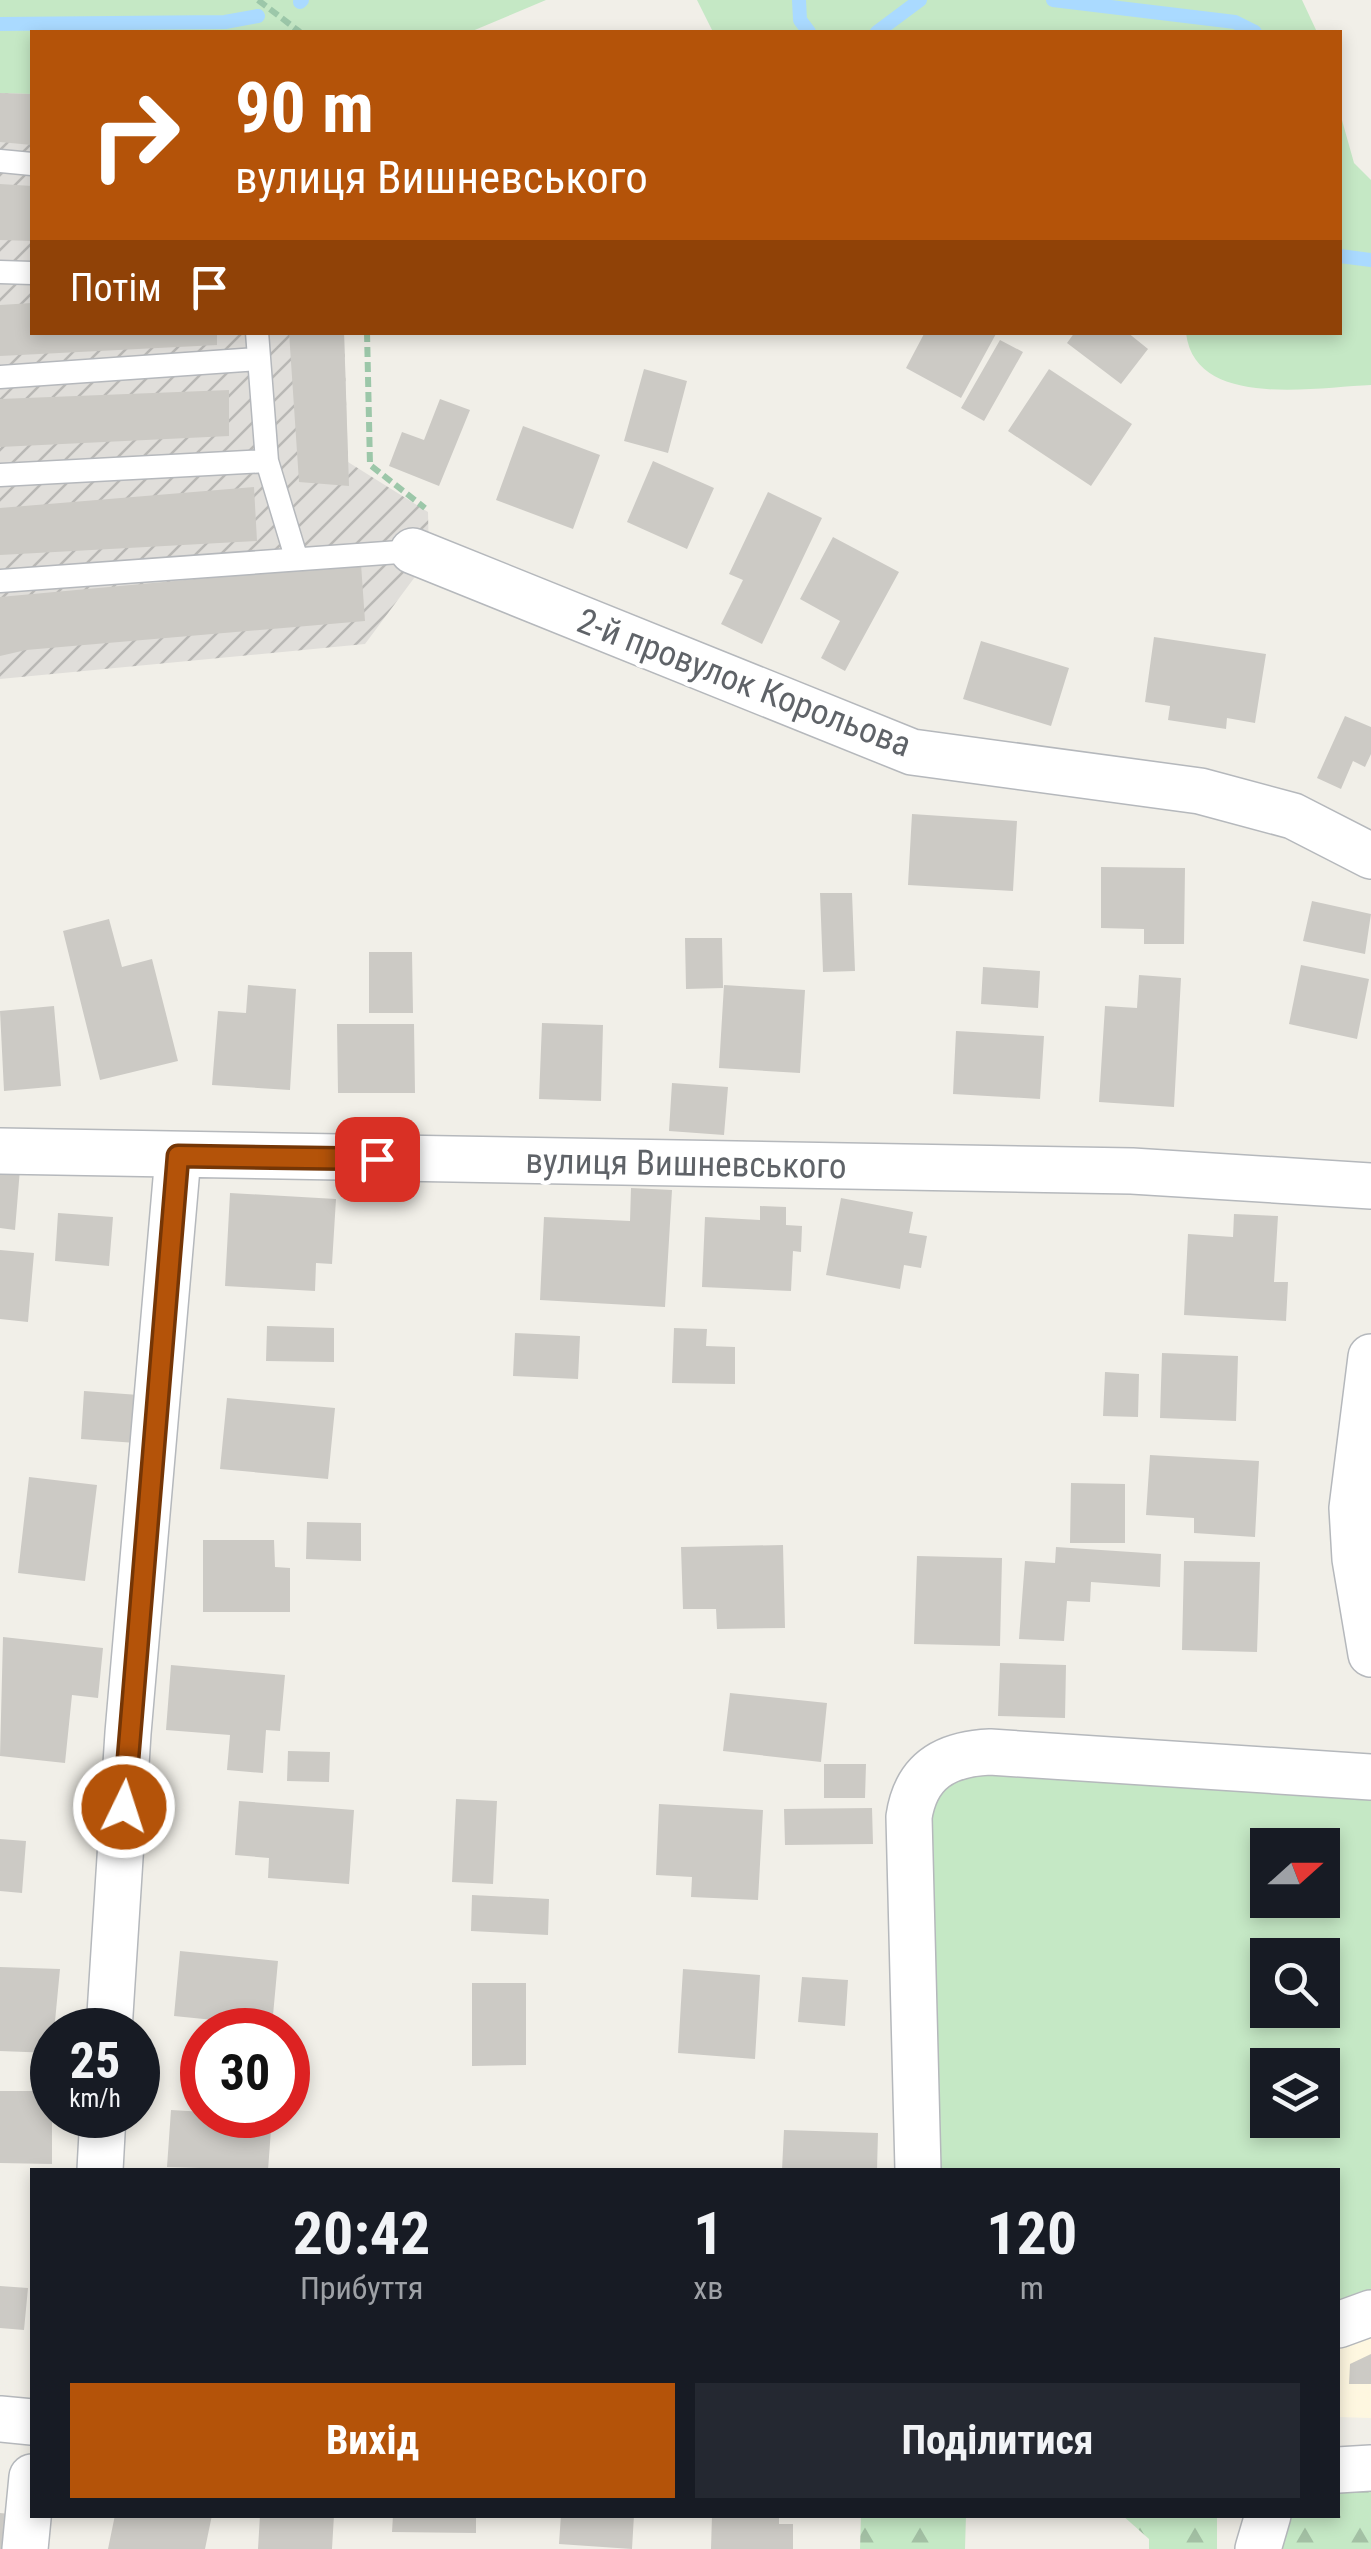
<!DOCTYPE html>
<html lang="uk">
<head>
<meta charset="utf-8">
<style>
  :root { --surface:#171b24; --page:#242831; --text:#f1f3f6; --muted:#9ea1a6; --accent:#b45309 }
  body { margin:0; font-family:"Roboto Condensed",sans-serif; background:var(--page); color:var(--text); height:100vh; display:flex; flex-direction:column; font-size:38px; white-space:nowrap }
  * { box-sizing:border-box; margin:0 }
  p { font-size:32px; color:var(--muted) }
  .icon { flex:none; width:55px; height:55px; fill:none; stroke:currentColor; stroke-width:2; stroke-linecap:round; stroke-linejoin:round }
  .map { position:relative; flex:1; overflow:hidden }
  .details { position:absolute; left:30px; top:2168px; width:1310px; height:350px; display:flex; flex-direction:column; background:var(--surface); border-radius:0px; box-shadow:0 5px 15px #0003 }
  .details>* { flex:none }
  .banner { position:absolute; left:30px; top:30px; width:1312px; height:305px; border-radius:0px; box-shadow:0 5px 15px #0003; background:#b45309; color:#fff; overflow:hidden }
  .needle { width:65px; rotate:69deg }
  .controls { position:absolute; left:1250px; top:1828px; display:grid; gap:20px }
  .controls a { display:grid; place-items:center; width:90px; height:90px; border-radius:0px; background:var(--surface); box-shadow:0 5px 15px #0003; font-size:50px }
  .speed { position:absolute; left:30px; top:2008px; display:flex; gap:20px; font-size:50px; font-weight:700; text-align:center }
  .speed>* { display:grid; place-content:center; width:130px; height:130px; border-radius:50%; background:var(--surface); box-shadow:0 5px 15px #0003; line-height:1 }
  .speed small { font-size:25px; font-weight:400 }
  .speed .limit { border:15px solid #d22; background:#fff; color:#111 }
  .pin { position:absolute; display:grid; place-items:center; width:85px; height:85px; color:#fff; margin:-42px; border-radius:20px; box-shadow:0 5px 15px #0006 }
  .me { position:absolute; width:110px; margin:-55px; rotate:4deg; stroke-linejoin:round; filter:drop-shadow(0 0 8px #0008) }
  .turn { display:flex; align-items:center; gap:35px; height:210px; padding:0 40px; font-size:45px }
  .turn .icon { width:130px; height:130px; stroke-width:2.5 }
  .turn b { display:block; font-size:70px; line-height:85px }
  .then { display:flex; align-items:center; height:95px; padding:0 40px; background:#0003; gap:20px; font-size:38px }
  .eta { display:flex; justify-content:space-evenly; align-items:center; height:170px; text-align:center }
  .eta b { font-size:60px; font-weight:700; line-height:70px }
  .primary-button { display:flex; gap:20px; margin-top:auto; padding:20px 40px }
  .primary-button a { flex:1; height:115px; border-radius:0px; background:var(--accent); color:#fff; font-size:40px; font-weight:700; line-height:115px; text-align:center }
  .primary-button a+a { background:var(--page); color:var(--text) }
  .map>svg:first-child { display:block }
</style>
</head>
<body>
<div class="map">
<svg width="1371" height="2549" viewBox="0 0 1371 2549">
  <defs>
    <pattern id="industrial-furrows" width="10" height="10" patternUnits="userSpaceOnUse" patternTransform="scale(2.5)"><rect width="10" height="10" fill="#e0deda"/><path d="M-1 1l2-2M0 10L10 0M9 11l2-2" fill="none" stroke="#b9b8b5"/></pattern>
    <pattern id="forest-firs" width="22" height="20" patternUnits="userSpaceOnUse" patternTransform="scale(2.5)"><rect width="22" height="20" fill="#c5e8c5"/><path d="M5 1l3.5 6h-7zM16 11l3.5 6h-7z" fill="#a3c0a4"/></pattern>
  </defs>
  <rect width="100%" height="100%" fill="#f1efe8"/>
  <path fill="#fef7e0" d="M1371,2332V2418L1338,2417V2347Z"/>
  <path fill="url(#industrial-furrows)" d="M0,93L32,94V332L344,333L348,462L428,512L429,558L365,644L0,679Z"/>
  <path fill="#c5e8c5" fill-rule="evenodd" d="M0,0H546L470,32H32V94L0,93Z
    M697,0H1302L1317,32H713Z
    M1340,113L1354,163L1371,180V385C1316,387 1195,410 1186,333L1340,332Z
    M929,1769L1371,1777V2313L1338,2325V2170H918ZM1268,1845H1322V1900H1268ZM1268,1955H1322V2010H1268ZM1268,2065H1322V2120H1268Z"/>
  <path fill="url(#forest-firs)" d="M1371,2468V2549H1258L1268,2515H1338V2470Z
    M861,2515H966L965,2549H860Z
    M1122,2515H1217V2549H1149V2539Z"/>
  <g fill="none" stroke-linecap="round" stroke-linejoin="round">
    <path stroke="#aadaff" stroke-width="14" d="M799,0L800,20L809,32
      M1053,0L1235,22L1255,32
      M300,2L302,0
      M0,24L225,22L258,16
      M877,32L920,0
      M1340,256L1371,260"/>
  </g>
  <path fill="#cccac5" d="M0,93L32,94V145L0,142Z
    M0,184L32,186V241L0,240Z
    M32,303V332H217V345L0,356V305Z
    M289,332H344L349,486L299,482Z
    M925,332H997L961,398L906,368Z
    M1075,332H1127L1148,349L1121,384L1067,343Z
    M1000,340L1023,352L984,421L961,408Z
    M644,369L687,381L668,453L624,441Z
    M1049,369L1132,424L1091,486L1008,431Z
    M229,390V436L0,447V399Z
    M440,399L470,410L439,486L389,466L402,432L424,440Z
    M523,426L600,455L573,529L496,500Z
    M653,461L714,488L687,549L627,522Z
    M254,487L257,541L0,555V508Z
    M768,492L822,518L762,644L721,624L743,580L729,574Z
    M833,537L899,572L845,671L821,658L840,621L800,599Z
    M361,564L365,621L26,650L0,656V597Z
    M1154,637L1266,654L1255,723L1227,718L1226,729L1168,720L1170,706L1145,702Z
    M981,641L1069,668L1051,726L963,699Z
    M1345,716L1371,727V754L1365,767L1353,761L1341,789L1317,778Z
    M912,814L1017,821L1013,891L908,885Z
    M1101,867L1185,868L1184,944H1144V929L1101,928Z
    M820,893H852L855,971L823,972Z
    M1312,901L1371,914L1365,954L1303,941Z
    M109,919L122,967L152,959L178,1061L100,1080L63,931Z
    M685,938H722L723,988L686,989Z
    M369,952H412L413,1013H369Z
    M1301,965L1369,979L1357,1039L1289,1024Z
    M983,967L1040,971L1038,1008L981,1004Z
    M1139,975L1181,978L1174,1107L1099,1102L1105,1006L1137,1008Z
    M248,985L296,989L290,1090L212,1085L218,1011L246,1013Z
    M724,985L805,990L800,1073L719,1068Z
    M54,1006L61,1086L4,1091L0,1011Z
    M542,1023L603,1025L601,1101L539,1099Z
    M337,1024H414L415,1093H338Z
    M956,1031L1044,1036L1040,1099L953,1094Z
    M672,1083L728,1087L724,1135L669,1131Z
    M0,1167L20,1169L15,1230L0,1228Z
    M631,1188L672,1190L665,1307L540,1300L544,1217L630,1221Z
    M230,1193L336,1199L332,1264L316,1263L315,1291L225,1286Z
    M841,1198L913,1212L909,1233L927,1236L921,1268L904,1265L900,1289L826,1275Z
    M760,1206L786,1207V1225L802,1226L801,1252L793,1251L791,1291L702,1287L705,1217L760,1220Z
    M58,1213L113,1217L109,1266L55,1261Z
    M1234,1214L1278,1216L1274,1282H1288L1286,1321L1184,1315L1188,1234L1233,1237Z
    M0,1250L34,1253L28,1322L0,1319Z
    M267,1326L334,1328V1362L266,1361Z
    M674,1328L707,1329L706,1346L735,1347V1384L672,1383Z
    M515,1333L580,1336L578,1379L513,1376Z
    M1162,1353L1238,1356L1236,1421L1160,1418Z
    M1105,1372L1139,1374L1138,1417L1103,1416Z
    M84,1391L139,1395L136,1443L81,1439Z
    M227,1398L335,1408L328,1479L220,1469Z
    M1150,1455L1259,1461L1255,1537L1194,1533V1518L1146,1515Z
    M29,1477L97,1485L85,1581L18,1573Z
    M1071,1483L1125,1484V1543H1070Z
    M307,1522L361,1523V1561L306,1559Z
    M203,1540H274L275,1567L290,1568V1612H203Z
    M783,1545L785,1628L717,1629L716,1609H683L681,1547Z
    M1056,1547L1161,1554L1160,1587L1091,1582L1090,1602L1067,1601L1064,1641L1019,1639L1025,1561L1055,1563Z
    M917,1556L1002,1558L1000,1646L914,1644Z
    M1184,1561L1260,1562L1257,1652L1182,1650Z
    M3,1637L103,1648L98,1698L72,1695L65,1763L0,1756Z
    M1000,1663L1066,1665L1065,1718L998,1716Z
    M171,1665L285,1675L280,1731L266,1730L263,1773L227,1770L230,1735L166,1730Z
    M730,1693L827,1703L821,1762L723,1751Z
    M288,1751L330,1752L329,1782L287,1781Z
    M824,1764H866L865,1798H824Z
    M456,1799L497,1801L493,1884L452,1882Z
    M239,1801L354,1810L349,1884L268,1878L269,1858L235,1855Z
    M659,1804L763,1810L758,1900L691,1897L692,1877L656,1875Z
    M872,1808L873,1844L785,1845L784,1809Z
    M0,1839L26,1841L22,1893L0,1891Z
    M472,1895L549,1899L548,1935L471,1931Z
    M180,1951L278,1961L272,2026L174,2016Z
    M0,1967L60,1969L52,2053L0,2051Z
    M683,1969L760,1975L755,2059L678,2053Z
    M802,1977L848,1980L845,2026L798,2022Z
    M472,1983H526V2065L472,2066Z
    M0,2091H52V2164L0,2163Z
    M171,2110L272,2116L268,2170L167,2167Z
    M784,2130L878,2133L877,2170H782Z
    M0,2286L28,2288L24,2330L0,2328Z
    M1371,2354V2384H1349L1350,2364Z
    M0,2513L10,2514L7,2549H0Z
    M115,2515H212L205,2549H108Z
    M260,2515H334L332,2549H258Z
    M393,2515H476V2533L392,2532Z
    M561,2515H634L632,2549L559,2544Z
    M712,2515H779V2524H793V2549H711Z"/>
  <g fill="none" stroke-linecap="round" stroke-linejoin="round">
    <g stroke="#b5b8bc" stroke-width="25">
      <path id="service" d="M0,161L32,164
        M0,272L32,273
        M257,332L267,461L296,557
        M0,377L258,359
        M0,475L267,461
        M0,581L413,551"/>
    </g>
    <g stroke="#b5b8bc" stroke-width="48">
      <path id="minor" d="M413,551L912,752L1200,791L1293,816L1371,856
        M0,1151L1132,1171L1371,1186
        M1371,1357L1352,1508L1355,1559L1371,1654
        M109,2030L128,1733L178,1156
        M100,2170L103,2115
        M918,2170L909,1817C916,1771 945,1754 990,1752L1371,1777
        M1338,2325L1371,2313
        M0,2419L32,2422
        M1338,2470L1371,2468
        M25,2549L32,2477
        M1258,2549L1268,2515"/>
    </g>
    <path stroke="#9cc7a9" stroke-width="6" stroke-dasharray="10 5" stroke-linecap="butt" d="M258,0L300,32
      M367,332L370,465L425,508"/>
    <use href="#service" stroke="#fff" stroke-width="22"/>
    <use href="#minor" stroke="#fff" stroke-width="45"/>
  </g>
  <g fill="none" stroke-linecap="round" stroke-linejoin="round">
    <g stroke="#753606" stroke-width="25">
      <path id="route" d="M124,1807L178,1156L377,1159"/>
    </g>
    <use href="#route" stroke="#b45309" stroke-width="18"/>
  </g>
  <g text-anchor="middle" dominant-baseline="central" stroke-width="9" stroke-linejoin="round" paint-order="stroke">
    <g font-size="35" fill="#5f6368" stroke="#fff">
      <text transform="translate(744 683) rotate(21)">2-й провулок Корольова</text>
      <text transform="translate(686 1164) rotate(1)">вулиця Вишневського</text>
    </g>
  </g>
</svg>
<div class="controls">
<a><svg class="needle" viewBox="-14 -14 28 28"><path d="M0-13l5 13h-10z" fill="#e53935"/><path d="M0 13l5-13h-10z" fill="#9ea1a6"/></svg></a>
<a><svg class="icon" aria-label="search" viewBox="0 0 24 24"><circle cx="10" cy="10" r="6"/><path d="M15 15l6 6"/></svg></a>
<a><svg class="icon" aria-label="layers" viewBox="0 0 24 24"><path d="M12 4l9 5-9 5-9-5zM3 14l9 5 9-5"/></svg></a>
</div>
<div class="speed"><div>25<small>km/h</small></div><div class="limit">30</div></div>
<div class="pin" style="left:377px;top:1159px;background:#d93025"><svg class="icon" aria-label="arrive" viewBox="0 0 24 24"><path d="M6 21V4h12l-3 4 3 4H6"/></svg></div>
<svg class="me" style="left:124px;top:1807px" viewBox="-20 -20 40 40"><circle r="17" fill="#b45309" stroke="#fff" stroke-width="3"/><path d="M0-11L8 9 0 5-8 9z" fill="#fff"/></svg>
<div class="banner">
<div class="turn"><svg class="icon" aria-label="right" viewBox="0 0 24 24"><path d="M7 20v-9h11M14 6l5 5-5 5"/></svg><div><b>90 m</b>вулиця Вишневського</div></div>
<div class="then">Потім<svg class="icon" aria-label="arrive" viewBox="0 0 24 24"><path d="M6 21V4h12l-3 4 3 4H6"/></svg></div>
</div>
<section class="details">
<div class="eta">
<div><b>20:42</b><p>Прибуття</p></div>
<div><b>1</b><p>хв</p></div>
<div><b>120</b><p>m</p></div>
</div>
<div class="primary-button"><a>Вихід</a><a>Поділитися</a></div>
</section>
</div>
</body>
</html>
